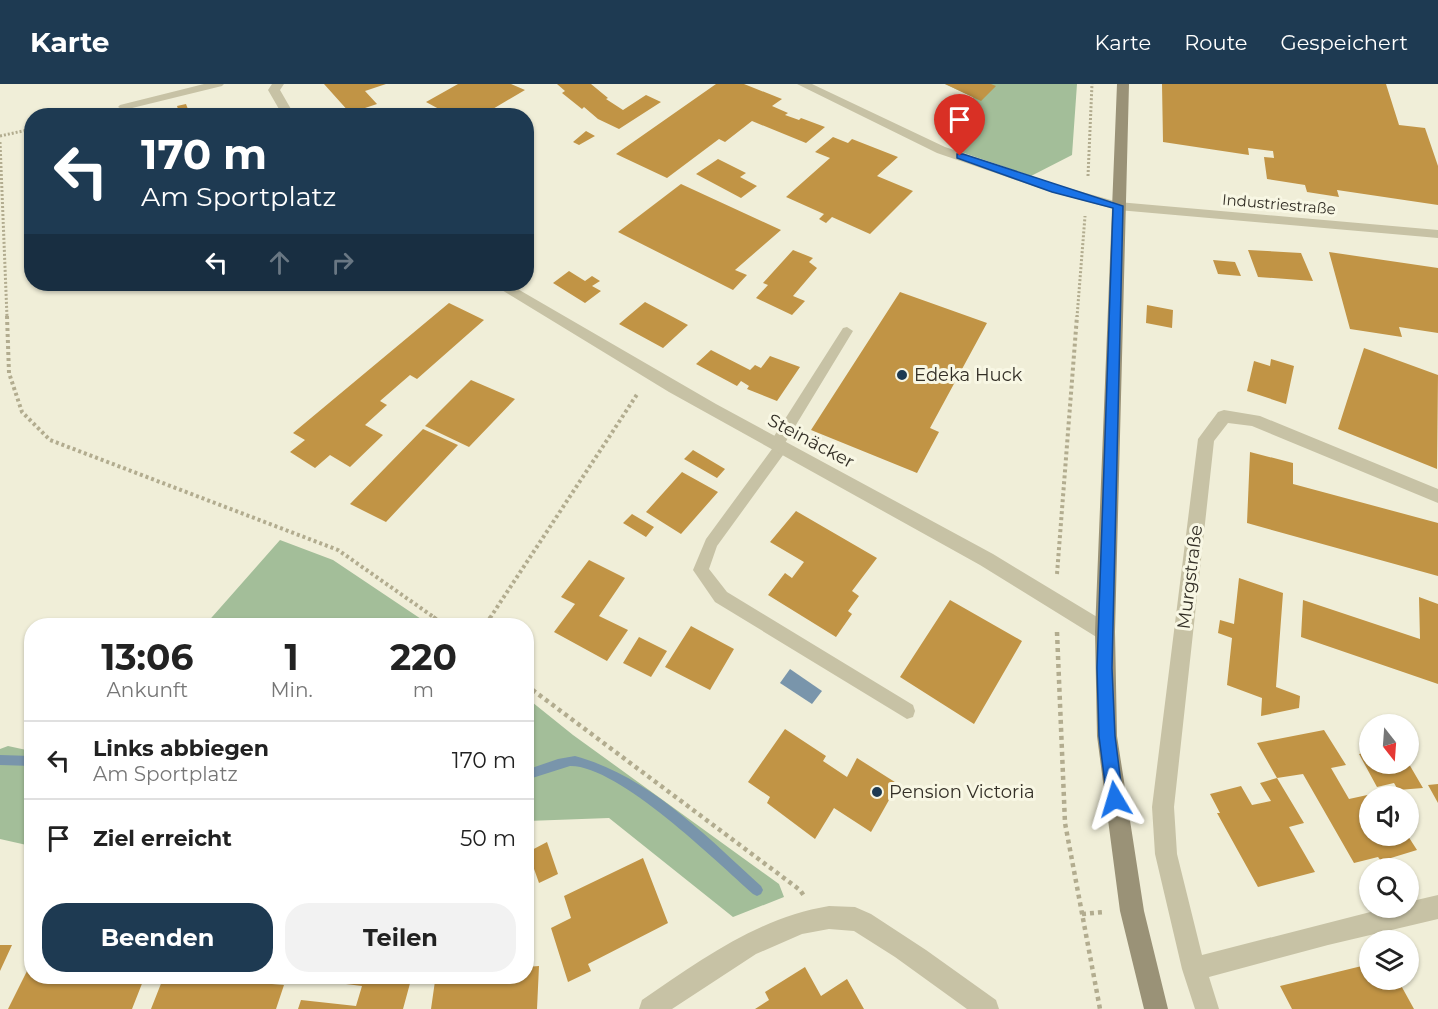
<!DOCTYPE html>
<html lang="de">
<head>
<meta charset="utf-8">
<style>
  :root { --surface:#fff; --page:#f2f2f2; --text:#222; --muted:#767676; --line:#e0e0e0; --accent:#1e3a52 }
  body { margin:0; font-family:Montserrat,sans-serif; background:var(--page); color:var(--text); height:100vh; display:flex; flex-direction:column; font-size:22px; white-space:nowrap }
  * { box-sizing:border-box; margin:0 }
  p { font-size:20px; color:var(--muted) }
  .icon { flex:none; width:33px; height:33px; fill:none; stroke:currentColor; stroke-width:2; stroke-linecap:round; stroke-linejoin:round }
  .map { position:relative; flex:1; overflow:hidden }
  .sheet { position:absolute; left:24px; top:534px; width:510px; height:366px; display:flex; flex-direction:column; background:var(--surface); border-radius:24px; box-shadow:0 2px 4px #0004 }
  .sheet>* { flex:none }
  .banner { position:absolute; left:24px; top:24px; width:510px; height:183px; border-radius:24px; box-shadow:0 2px 4px #0004; background:#1e3a52; color:#fff; overflow:hidden }
  .needle { width:39px; rotate:163deg }
  .tools { position:absolute; left:1359px; top:630px; display:grid; gap:12px }
  .tools a { display:grid; place-items:center; width:60px; height:60px; border-radius:50%; background:var(--surface); box-shadow:0 2px 4px #0004; font-size:30px }
  .pin { position:absolute; display:grid; place-items:center; width:51px; height:51px; color:#fff; margin:-62px -26px; border-radius:50% 50% 50% 0; rotate:-45deg; box-shadow:0 0 6px #0007 }
  .pin .icon { rotate:45deg }
  .me { position:absolute; width:66px; margin:-33px; rotate:353deg; stroke-linejoin:round; filter:drop-shadow(0 0 4px #0008) }
  .turn { display:flex; align-items:center; gap:21px; height:126px; padding:0 18px; font-size:27px }
  .turn .icon { width:78px; height:78px; stroke-width:2.5 }
  .turn b { display:block; font-size:42px; line-height:51px }
  .lanes { display:flex; align-items:center; height:57px; padding:0 18px; background:#0003; justify-content:center; gap:30px; direction:ltr }
  .lanes .off { opacity:.35 }
  .eta { display:flex; justify-content:space-evenly; align-items:center; height:102px; text-align:center }
  .eta b { font-size:36px; font-weight:700; line-height:42px }
  .cta { display:flex; gap:12px; margin-top:auto; padding:12px 18px }
  .cta a { flex:1; height:69px; border-radius:24px; background:var(--accent); color:#fff; font-size:24px; font-weight:700; line-height:69px; text-align:center }
  .cta a+a { background:var(--page); color:var(--text) }
  ul { padding:0; list-style:none }
  li { display:flex; align-items:center; gap:18px; height:78px; padding:0 18px; border-top:2px solid var(--line) }
  li div { flex:1 }
  li b { display:block; font-size:22px }
  li em { font-style:normal }
  header { display:flex; align-items:center; gap:36px; box-sizing:border-box; height:84px; padding:0 30px; background:var(--accent); color:#fff }
  header strong { font-size:28px }
  nav { display:flex; gap:33px; margin-inline-start:auto; font-size:21px }
  .map>svg:first-child { display:block }
</style>
</head>
<body>
<header>
<strong>Karte</strong>
<nav><a>Karte</a><a>Route</a><a>Gespeichert</a></nav>
</header>
<div class="map">
<svg width="1438" height="925" viewBox="0 0 1438 925">
  <rect width="100%" height="100%" fill="#f0eed8"/>
  <path fill="#a3be99" d="M945,0H1077L1072,71L1031,92L958,67L973,13Z
    M280,456L333,476L430,541H205Z
    M527,614L573,651L779,800L784,813L733,833L609,734L527,737Z
    M8,662L31,667V762L0,755V665Z"/>
  <path fill="#7995ab" d="M790,585L822,607L812,620L780,599Z"/>
  <g fill="none" stroke-linecap="round" stroke-linejoin="round">
    <path fill="#7995ab" fill-rule="evenodd" d="M0,671L32,672V682L0,681Z
      M575,672C649,692 706,752 761,802L763,806L761,810L757,812L753,810C717,778 618,681 570,682L526,696V686L558,675Z"/>
  </g>
  <path fill="#c19445" d="M324,0H386L365,7L377,20L350,29Z
    M458,0H511L525,6L481,32H452L426,18Z
    M557,0H591L608,14L606,15L623,26L646,11L661,18L619,45L598,35L584,23L582,25L562,9L565,7Z
    M716,0H744L782,15L772,22L788,29L785,31L799,36L801,34L825,43L806,59L752,37L725,58L719,55L667,94L616,70Z
    M945,0H991L996,2L981,17Z
    M1162,0H1386L1399,41L1425,44L1438,82V121L1337,106L1339,113L1307,108L1305,101L1267,95L1264,73L1274,74L1273,67L1248,64L1249,71L1163,58Z
    M186,20L189,28L180,31L177,22Z
    M586,47L595,52L579,61L573,58Z
    M833,53L848,59L852,55L898,73L877,92L913,107L870,150L832,133L826,139L819,135L824,130L786,113L830,74L815,68Z
    M718,75L746,89L740,93L757,102L741,114L696,90Z
    M681,100L781,146L735,186L747,191L733,206L618,148Z
    M793,166L813,174L809,178L817,184L793,212L805,217L792,231L756,214L768,201L763,199Z
    M1248,166L1301,169L1313,197L1258,193Z
    M1329,168L1438,184V249L1399,243L1402,253L1350,245Z
    M1213,176L1235,178L1241,192L1218,190Z
    M569,187L585,197L592,192L600,197L592,202L601,207L585,219L553,199Z
    M900,208L987,239L930,344L939,348L917,389L811,346Z
    M645,218L688,241L663,264L619,240Z
    M449,219L484,236L417,295L410,291L380,317L387,321L365,341L383,351L350,383L330,371L315,384L290,368L305,356L293,349Z
    M1147,221L1173,226L1172,244L1146,239Z
    M1364,264L1438,291L1437,385L1338,345Z
    M711,266L750,286L755,281L761,284L770,272L800,283L777,317L747,305L749,302L741,297L737,302L696,280Z
    M1271,275L1294,282L1286,320L1247,307L1254,277L1270,282Z
    M471,296L515,315L469,363L425,342Z
    M423,345L458,361L386,438L350,420Z
    M693,366L725,385L717,394L684,375Z
    M1250,368L1293,379V400L1438,439V492L1247,439Z
    M682,388L718,408L681,450L646,428Z
    M796,427L877,474L852,507L859,512L848,527L852,530L836,553L768,511L785,489L792,494L804,478L770,458Z
    M632,430L654,443L646,453L623,439Z
    M589,476L625,494L599,532L628,546L607,577L554,548L575,520L561,513Z
    M1239,494L1283,509L1276,603L1300,612L1299,624L1261,632L1262,614L1227,601L1232,554L1218,549L1220,536L1234,540Z
    M1419,513L1438,520V600L1301,553L1303,516L1420,555Z
    M950,516L1022,557L974,640L900,593Z
    M691,542L734,565L710,606L665,583Z
    M639,553L667,567L651,593L623,579Z
    M785,645L826,672L823,677L847,693L857,674L898,700L871,748L834,724L815,755L767,719L770,713L748,698Z
    M1324,646L1346,681L1331,684L1349,715L1381,708L1384,712H1370V752H1408L1417,766L1381,777L1378,773L1354,779L1303,690L1277,694L1257,659Z
    M1370,668V680H1409L1423,704L1398,706L1394,699L1377,703L1359,670Z
    M1277,694L1304,739L1289,743L1315,788L1258,803L1217,729H1220L1210,710L1241,702L1252,721L1271,717L1260,699Z
    M1438,700V719L1428,701Z
    M547,758L558,790L539,799L528,768Z
    M643,774L668,839L588,880L591,887L568,898L551,844L571,834L564,812Z
    M0,861H12L0,887Z
    M32,877V892H145L132,925H8Z
    M1370,880V896H1398L1414,925H1292L1280,902Z
    M539,882L537,925H431L435,897L452,895V892H526V883Z
    M805,883L821,912L847,895L864,925H755L769,916L765,908Z
    M164,892H174L284,901L276,925H151Z
    M340,892H412L403,925H298L301,916L356,922L362,902L338,899Z"/>
  <g fill="none" stroke-linecap="round" stroke-linejoin="round">
    <path stroke="#b2ac8f" stroke-width="3" stroke-dasharray="2 2" stroke-linecap="butt" d="M87,32L103,27
      M0,52L32,45
      M0,58L7,233
      M1088,92L1092,0
      M1077,233L1085,132"/>
    <path stroke="#b2ac8f" stroke-width="4" stroke-dasharray="3 3" stroke-linecap="butt" d="M7,232L9,289L22,328L50,356L338,466L435,534
      M1057,490L1077,232
      M490,534L638,309"/>
    <path stroke="#b2ac8f" stroke-width="4.5" stroke-dasharray="4 4" stroke-linecap="butt" d="M433,533L446,542
      M485,542L491,533
      M1057,548L1065,739L1100,925
      M526,601L800,806L804,812
      M1082,830L1105,828"/>
    <path fill="#c7c2a5" fill-rule="evenodd" d="M847,243L853,247L785,359L788,363L786,367L717,462L709,485L727,508L913,621L915,627L913,633L907,635L715,518L693,486L706,455L772,365L769,361L771,357L843,244Z"/>
    <path fill="#c7c2a5" fill-rule="evenodd" d="M204,0H224L222,2L124,26L118,23L120,21Z
      M272,0H284L280,6L295,32H283L268,6Z
      M797,0H812L945,63L1061,102L1118,118L1438,146V154L1118,126L1051,108L937,69Z
      M492,200H509L716,320L993,470L1112,542L1115,548L1112,554L1105,557L1098,554L980,481L669,308Z
      M1224,326L1260,332L1438,405V419L1252,342L1228,339L1214,357L1174,723L1177,770L1202,871L1386,824H1408V818L1438,811V835L1328,861L1209,893L1219,925H1195L1182,885L1155,770L1152,723L1198,355L1218,328Z
      M829,822L855,823L871,830L926,866L996,916L999,925H967L895,873L854,847L829,845L802,850L756,870L672,925H639L642,916C701,876 757,834 829,822Z"/>
    <path fill="#9a9277" fill-rule="evenodd" d="M1117,0H1129L1115,548L1117,652L1144,827L1168,925H1144L1120,827L1097,652L1095,548Z"/>
  </g>
  <path fill="#1a73e8" stroke="#114b97" stroke-width="1.5" d="M957,70H963L1123,122L1112,584L1115,652L1123,715L1121,721L1115,723L1109,721L1107,715L1099,652L1097,584L1113,124L1052,108L957,74Z"/>
  <g fill="#1e3a52" stroke="#f8f7e4" stroke-width="2">
    <circle cx="902" cy="291" r="6"/>
    <circle cx="877" cy="708" r="6"/>
  </g>
  <g text-anchor="middle" dominant-baseline="central" stroke-width="6" stroke-linejoin="round" paint-order="stroke">
    <g font-size="15" fill="#332f26" stroke="#f8f7e4">
      <text transform="translate(1279 120) rotate(5)">Industriestraße</text>
    </g>
    <g font-size="18" fill="#332f26" stroke="#f8f7e4" text-anchor="start">
      <text x="914" y="291">Edeka Huck</text>
      <text x="889" y="708">Pension Victoria</text>
    </g>
    <g font-size="18" fill="#332f26" stroke="#f8f7e4">
      <text transform="translate(811 357) rotate(28)">Steinäcker</text>
      <text transform="translate(1190 493) rotate(-83)">Murgstraße</text>
    </g>
  </g>
</svg>
<div class="tools">
<a><svg class="needle" viewBox="-14 -14 28 28"><path d="M0-13l5 13h-10z" fill="#e53935"/><path d="M0 13l5-13h-10z" fill="#767676"/></svg></a>
<a><svg class="icon" aria-label="sound" viewBox="0 0 24 24"><path d="M4 9h4l5-4v14l-5-4H4zM17 9q2 3 0 6"/></svg></a>
<a><svg class="icon" aria-label="search" viewBox="0 0 24 24"><circle cx="10" cy="10" r="6"/><path d="M15 15l6 6"/></svg></a>
<a><svg class="icon" aria-label="layers" viewBox="0 0 24 24"><path d="M12 4l9 5-9 5-9-5zM3 14l9 5 9-5"/></svg></a>
</div>
<div class="pin" style="left:960px;top:72px;background:#d93025"><svg class="icon" aria-label="arrive" viewBox="0 0 24 24"><path d="M6 21V4h12l-3 4 3 4H6"/></svg></div>
<svg class="me" style="left:1115px;top:715px" viewBox="-20 -20 40 40"><path d="M0-17L14 15 0 8-14 15z" fill="#1a73e8" stroke="#fff" stroke-width="4"/></svg>
<div class="banner">
<div class="turn"><svg class="icon" aria-label="left" viewBox="0 0 24 24"><path d="M17 20v-9H6M10 6l-5 5 5 5"/></svg><div><b>170 m</b>Am Sportplatz</div></div>
<div class="lanes"><svg class="icon" aria-label="left" viewBox="0 0 24 24"><path d="M17 20v-9H6M10 6l-5 5 5 5"/></svg><svg class="icon off" aria-label="ahead" viewBox="0 0 24 24"><path d="M12 20V5M6 11l6-6 6 6"/></svg><svg class="icon off" aria-label="right" viewBox="0 0 24 24"><path d="M7 20v-9h11M14 6l5 5-5 5"/></svg></div>
</div>
<section class="sheet">
<div class="eta">
<div><b>13:06</b><p>Ankunft</p></div>
<div><b>1</b><p>Min.</p></div>
<div><b>220</b><p>m</p></div>
</div>
<ul>
<li><svg class="icon" aria-label="left" viewBox="0 0 24 24"><path d="M17 20v-9H6M10 6l-5 5 5 5"/></svg><div><b>Links abbiegen</b><p>Am Sportplatz</p></div><em>170 m</em></li>
<li><svg class="icon" aria-label="arrive" viewBox="0 0 24 24"><path d="M6 21V4h12l-3 4 3 4H6"/></svg><div><b>Ziel erreicht</b></div><em>50 m</em></li>
</ul>
<div class="cta"><a>Beenden</a><a>Teilen</a></div>
</section>
</div>
</body>
</html>
